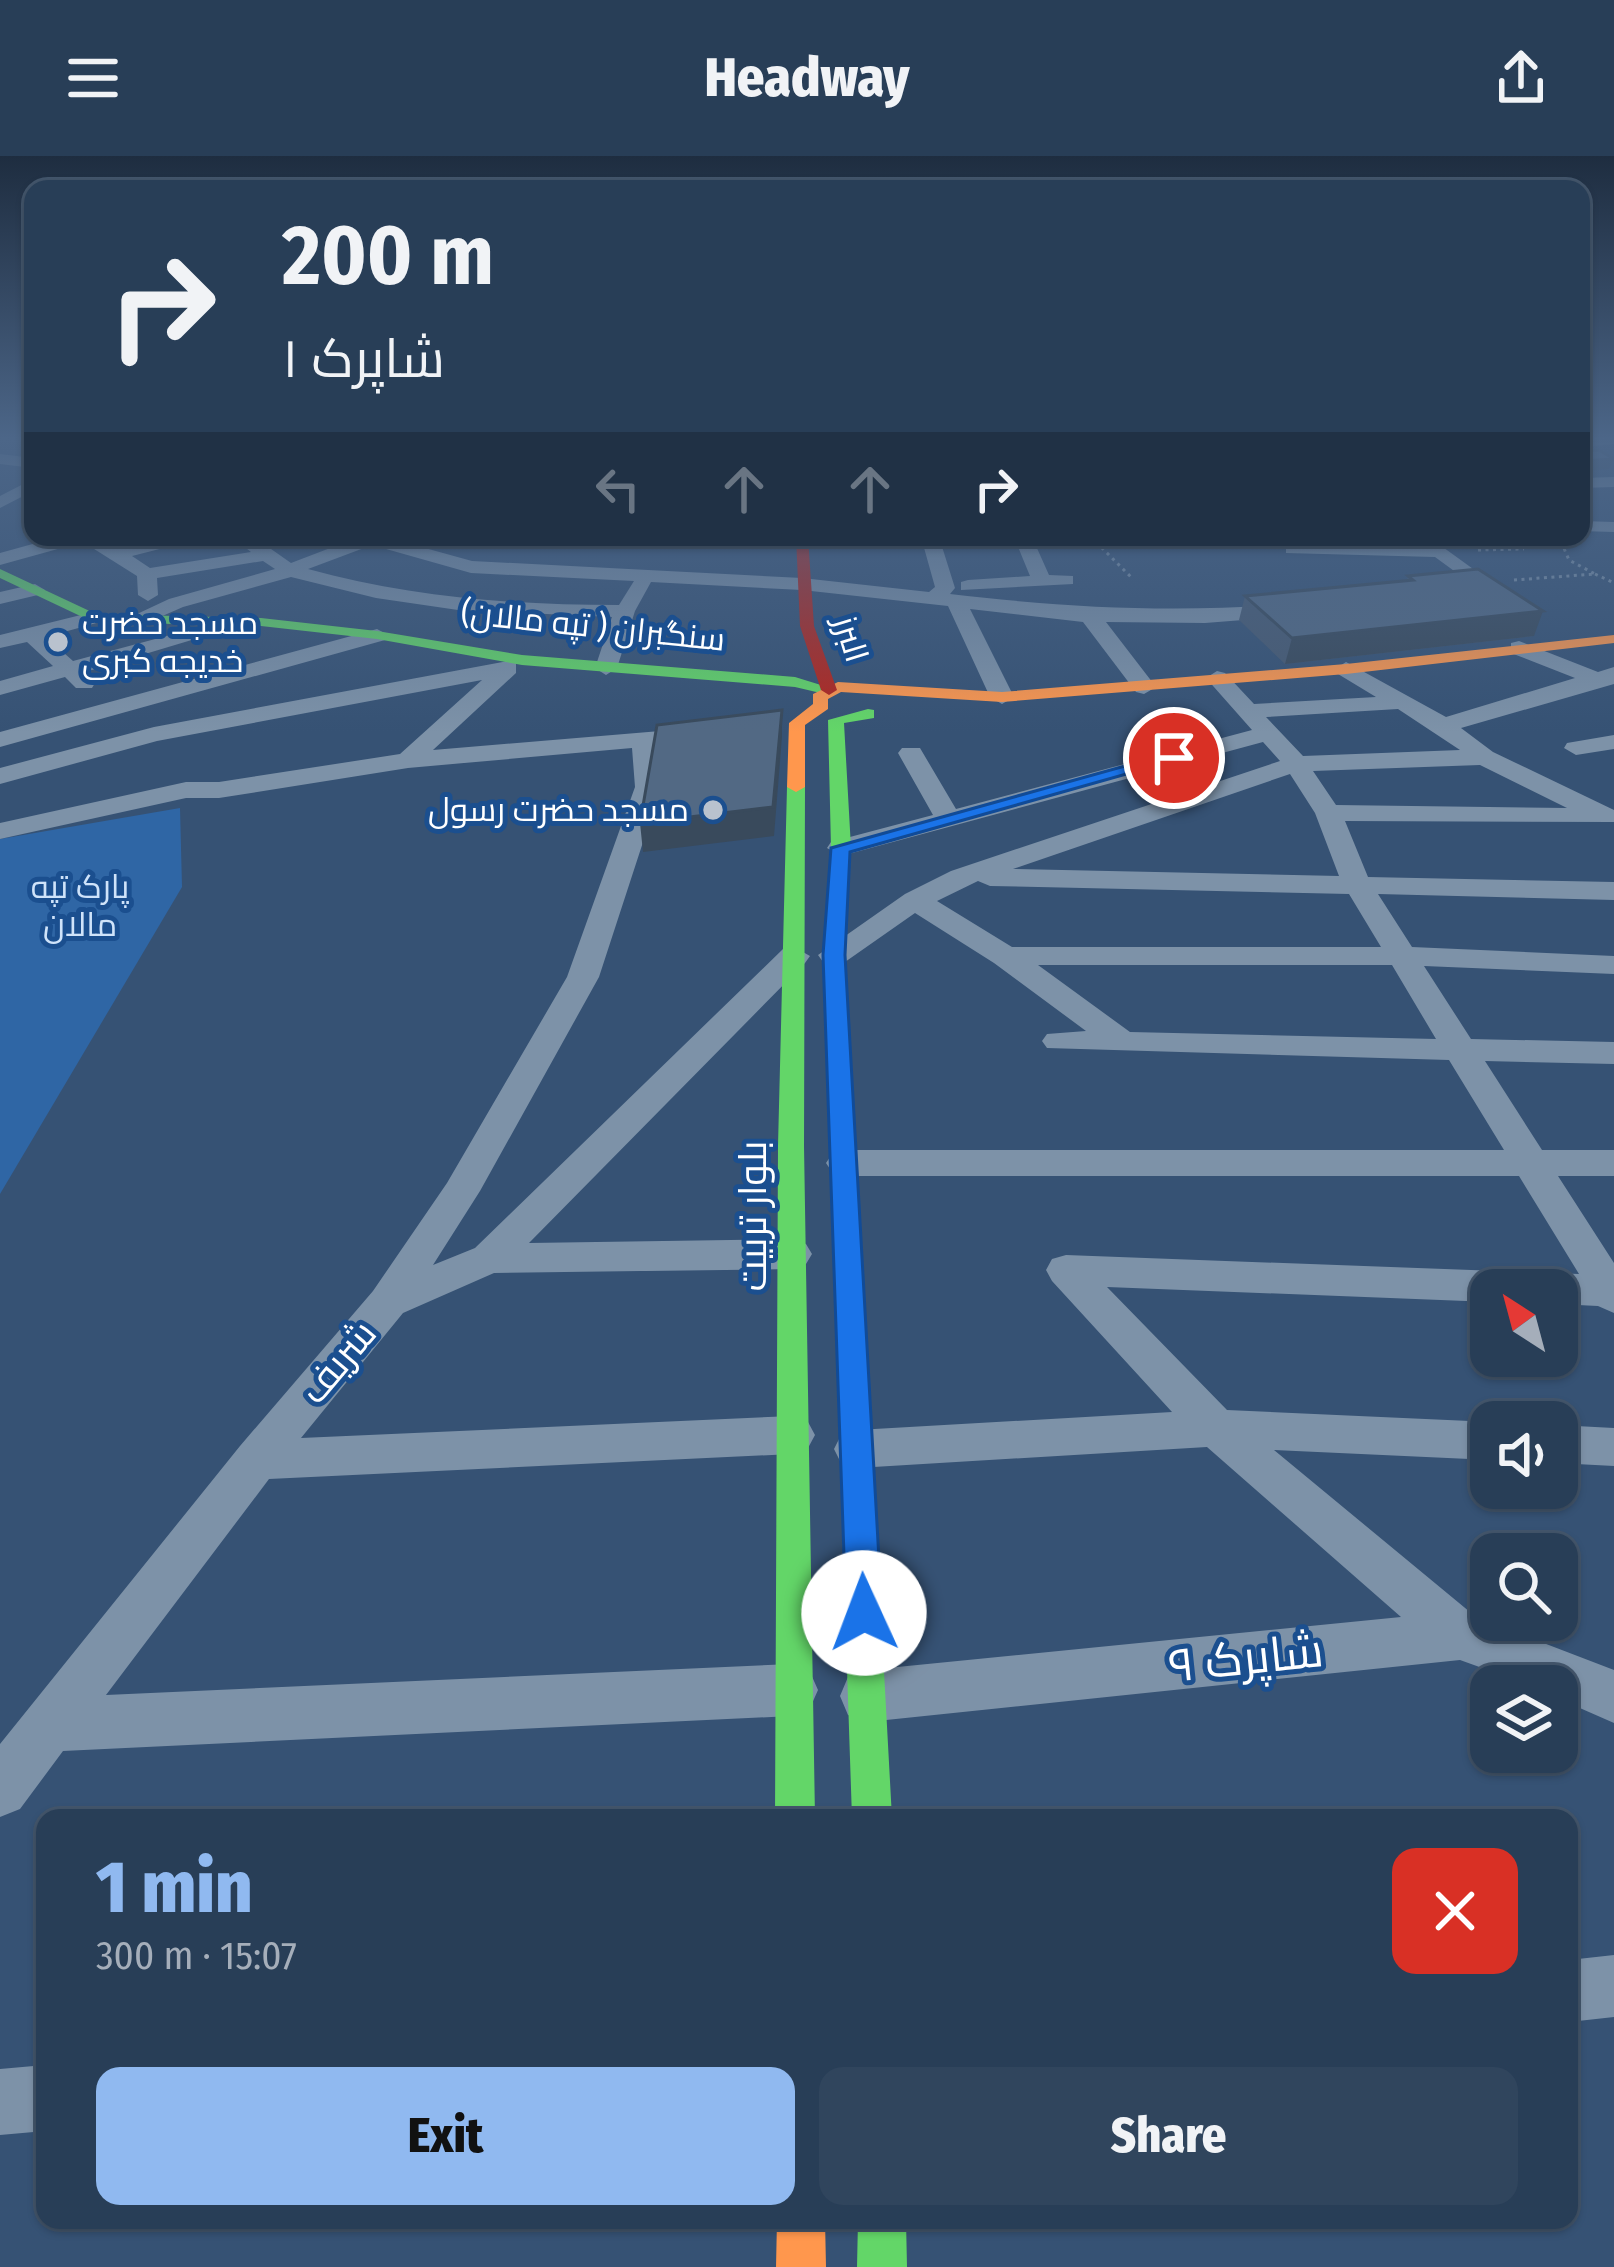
<!DOCTYPE html>
<html lang="en">
<head>
<meta charset="utf-8">
<style>
  :root { --surface:#283e57; --page:#30455d; --text:#f1f3f6; --muted:#a5aeba; --line:#44576d; --accent:#90b9f0 }
  body { margin:0; font-family:"Fira Sans Condensed",Cairo,sans-serif; background:var(--page); color:var(--text); height:100vh; display:flex; flex-direction:column; font-size:45px; white-space:nowrap }
  * { box-sizing:border-box; margin:0 }
  p { font-size:39px; color:var(--muted) }
  .icon { flex:none; width:66px; height:66px; fill:none; stroke:currentColor; stroke-width:2; stroke-linecap:round; stroke-linejoin:round }
  .map { position:relative; flex:1; overflow:hidden }
  .drawer { position:absolute; left:36px; top:1653px; width:1542px; height:420px; display:flex; flex-direction:column; background:var(--surface); border-radius:24px; box-shadow:0 3px 9px #0004,0 0 0 3px var(--line) }
  .drawer>* { flex:none }
  .banner { position:absolute; left:24px; top:24px; width:1566px; height:366px; border-radius:24px; box-shadow:0 3px 9px #0004,0 0 0 3px var(--line); background:#283e57; color:var(--text); overflow:hidden }
  .needle { width:78px; rotate:324deg }
  .controls { position:absolute; left:1470px; top:1113px; display:grid; gap:24px }
  .controls a { display:grid; place-items:center; width:108px; height:108px; border-radius:24px; background:var(--surface); box-shadow:0 3px 9px #0004,0 0 0 3px var(--line); font-size:60px }
  .pin { position:absolute; display:grid; place-items:center; width:102px; height:102px; color:#fff; margin:-51px; border:6px solid #fff; border-radius:50%; box-shadow:0 3px 12px #0007 }
  .me { position:absolute; width:132px; margin:-66px; rotate:358deg; stroke-linejoin:round; filter:drop-shadow(0 0 9px #0008) }
  .turn { display:flex; align-items:center; gap:42px; height:252px; padding:0 60px; font-size:54px }
  .turn .icon { width:156px; height:156px; stroke-width:2.5 }
  .turn b { display:block; font-size:84px; line-height:102px }
  .lanes { display:flex; align-items:center; height:114px; padding:0 60px; background:#0003; justify-content:center; gap:60px; direction:ltr }
  .lanes .off { opacity:.35 }
  .round { display:grid; place-items:center; flex:none; width:126px; height:126px; border-radius:24px; background:var(--page) }
  .head { display:flex; align-items:center; justify-content:space-between; height:204px; padding:0 60px }
  h1 { font-size:72px; font-weight:800; line-height:90px; color:var(--accent) }
  .cta { display:flex; gap:24px; margin-top:auto; padding:24px 60px }
  .cta a { flex:1; height:138px; border-radius:24px; background:var(--accent); color:#111; font-size:48px; font-weight:800; line-height:138px; text-align:center }
  .cta a+a { background:var(--page); color:var(--text) }
  header { display:flex; justify-content:space-between; align-items:center; height:156px; padding:0 60px; background:var(--surface); font-size:54px; font-weight:800 }
  .map>svg:first-child { display:block }
</style>
</head>
<body>
<header><svg class="icon" aria-label="menu" viewBox="0 0 24 24"><path d="M4 6h16M4 12h16M4 18h16"/></svg>Headway<svg class="icon" aria-label="share" viewBox="0 0 24 24"><path d="M12 15V3M7 8l5-5 5 5M5 13v7h14v-7"/></svg></header>
<div class="map">
<svg width="1614" height="2111" viewBox="0 0 1614 2111">
  <rect width="100%" height="100%" fill="#365274"/>
  <path fill="#2f66a5" d="M180,652L182,731L0,1038V683Z"/>
  <g fill="none" stroke-linecap="round" stroke-linejoin="round">
    <path stroke="#7d92a8" stroke-width="3" stroke-dasharray="3 4.5" stroke-linecap="butt" d="M1091,381L1132,422
      M1478,394L1524,393
      M1595,418L1614,427
      M1514,424L1595,418L1569,404L1559,381"/>
    <path fill="#7d92a8" fill-rule="evenodd" d="M1581,281H1614V288L1581,291Z
      M0,298L33,302V312L0,308Z
      M1614,321V331L1581,332V322Z
      M33,323V335L0,352V340Z
      M1581,365L1614,366V376L1581,375Z
      M58,381H101L118,392L170,381H207L132,400L150,412L251,396L232,381H254L291,407L359,381H385L472,405L802,422L929,436L935,431L921,381H939L955,432L950,438C1070,452 1173,457 1294,448L1304,454L1294,460L1205,467L1106,466L1156,531L1144,538L1136,536L1083,466L970,453L1014,541L1002,548L990,541L948,450L802,434L651,426L635,455L617,512L606,519L595,512L612,461L458,454L376,442L291,421L183,451L144,468L134,462L137,458L169,443L275,413L263,405L157,422L158,439L148,445L138,439L137,420L83,386L0,409V397ZM372,389L471,417L634,425L619,449C513,449 410,441 308,413Z
      M1014,381H1032L1049,419L1073,420V428L961,434V426L968,424L1030,420Z
      M1293,387L1440,389L1498,431L1488,437L1462,439V431L1472,428L1435,401L1286,397V389Z
      M35,428L45,434L42,438L0,448V436Z
      M93,456L103,462L100,466L46,481L73,505L245,459L255,465L85,516L95,527L92,532H76L65,521L0,539V525L53,510L27,486L0,492V479Z
      M377,473L388,479L385,484L0,591V576Z
      M1519,485L1598,516L1614,511V528L1461,572L1493,596L1614,654V666L1345,665L1368,721L1614,726V744L1378,738L1412,791L1614,800V818L1424,810L1471,883L1614,886V908L1485,905L1542,994H1614V1020H1558L1614,1107V1157L1598,1150L1557,1148V1134H1491V1146L1107,1131L1227,1254L1492,1266L1491,1304L1274,1294L1476,1461L1614,1514V1567L1557,1542V1530H1532L1460,1504L867,1566L848,1559L840,1540L848,1521L867,1514L1401,1461L1207,1291L857,1312L841,1307L834,1293L841,1279L857,1274L1172,1256L1052,1125L1046,1114L1052,1103L1066,1099L1579,1118L1519,1020H845L832,1016L826,1007L832,998L845,994H1504L1449,904L1047,892L1042,885L1047,878L1086,875L994,807L915,757L845,806H823L818,799L905,738L951,715L1280,605L1263,586L841,700L827,692L831,686L933,659L898,597L902,592H920L956,653L1252,574L1206,522L1217,515L1225,517L1254,548L1376,541L1338,518L1335,513L1346,506L1446,561L1575,522L1511,497V487ZM1398,553L1460,594L1303,600L1266,561ZM1480,609L1567,652L1336,649L1313,615ZM1290,618L1315,657L1339,720L1013,713ZM978,725L990,730L1349,738L1381,791H1012L937,745ZM1038,809H1392L1436,883L1130,876Z
      M508,505L516,507V517L433,594L708,571L720,578L708,585L657,590L661,631L599,821L480,1035L433,1109L475,1092L783,793L794,791L810,800L805,807L529,1087L792,1083L806,1088L812,1098L806,1108L792,1113L494,1117L403,1157L301,1282L792,1260L808,1266L815,1279L808,1292L792,1298L269,1323L106,1539L791,1508L810,1516L818,1534L810,1552L791,1560L63,1595L20,1653L0,1661V1588L240,1290L373,1135L447,1027L567,821L635,631L632,592L408,612L219,642H186L0,683V667L186,626H219L400,598L482,524L157,585L0,628V612L154,571Z
      M1614,579V593L1576,599L1564,592L1567,587Z
      M1557,1269L1614,1272V1310L1557,1307Z
      M1614,1799V1861L1569,1866V1804Z
      M45,1909V1975L0,1979V1913Z"/>
    <path fill="#63d668" fill-rule="evenodd" d="M0,413L96,458L261,462L377,475L522,499L795,521L837,534L829,539L795,531L522,509L377,483L261,470L93,466L0,422Z
      M868,553L874,554V562L844,567L851,692L845,799L892,1662H852L823,799L831,692L828,564Z
      M796,626L805,631L804,990L815,1662H775L778,990L787,631Z
      M858,2064H906L907,2111H857Z"/>
    <path fill="#ff974d" fill-rule="evenodd" d="M1614,479V487L1346,518L1002,546L841,536L828,543V553L805,569V631L796,636L787,631L789,567L813,548V538L838,526L1002,536L1346,508Z
      M777,2064H825L826,2111H776Z"/>
    <path fill="#b3261e" fill-rule="evenodd" d="M796,381H808L814,470L837,534L829,539L821,534L800,470Z"/>
  </g>
  <path fill="#475a72" d="M1408,420L1534,480L1285,508L1239,464L1245,440L1407,425Z"/>
  <path fill="#394a5c" d="M1614,303L1609,313L1581,315V305Z
    M1543,455L1534,480L1285,508L1292,482Z
    M782,554V581L774,680L643,696L640,667Z"/>
  <path fill="#526984" stroke="#394a5c" stroke-width="3" d="M1599,294L1614,303L1581,305V295Z
    M1478,413L1543,455L1292,482L1245,440L1413,424L1408,420Z
    M782,554L773,651L640,667L657,569Z"/>
  <linearGradient id="sky" x2="0" y2="1"><stop stop-color="#1e2d40"/><stop offset="0.49" stop-color="#4c6688"/><stop offset="1" stop-color="#4c6688" stop-opacity="0"/></linearGradient>
  <rect width="1614" height="576" fill="url(#sky)"/>
  <path fill="#1a73e8" stroke="#114b97" stroke-width="3" d="M1168,598L1183,602L850,696L845,799L882,1457L876,1469L864,1474L851,1469L846,1457L823,799L831,692Z"/>
  <g fill="#b9c2ce" stroke="#1b4f8f" stroke-width="4.5">
    <circle cx="58" cy="486" r="12"/>
    <circle cx="713" cy="654" r="12"/>
  </g>
  <g text-anchor="middle" dominant-baseline="central" stroke-width="10" stroke-linejoin="round" paint-order="stroke">
    <g font-size="33" fill="#fff" stroke="#1b4f8f" text-anchor="start">
      <text x="82" y="467">مسجد حضرت<tspan x="82" dy="38">خدیجه کبری</tspan></text>
      <text x="689" y="654" text-anchor="end">مسجد حضرت رسول</text>
    </g>
    <g font-size="33" fill="#fff" stroke="#1b4f8f">
      <text transform="translate(593 470) rotate(6)">سنگبران ( تپه مالان)</text>
      <text transform="translate(851 483) rotate(73)">البرز</text>
    </g>
    <g font-size="33" fill="#cfe3fa" stroke="#1b4f8f">
      <text x="80" y="731">پارک تپه<tspan x="80" dy="38">مالان</tspan></text>
    </g>
    <g font-size="39" fill="#fff" stroke="#1b4f8f">
      <text transform="translate(753 1060) rotate(-90)">بلوار تربیت</text>
      <text transform="translate(338 1206) rotate(-50)">شریف</text>
    </g>
    <g font-size="48" fill="#fff" stroke="#1b4f8f">
      <text transform="translate(1246 1502) rotate(-6)">شاپرک ۹</text>
    </g>
  </g>
</svg>
<div class="controls">
<a><svg class="needle" viewBox="-14 -14 28 28"><path d="M0-13l5 13h-10z" fill="#e53935"/><path d="M0 13l5-13h-10z" fill="#a5aeba"/></svg></a>
<a><svg class="icon" aria-label="sound" viewBox="0 0 24 24"><path d="M4 9h4l5-4v14l-5-4H4zM17 9q2 3 0 6"/></svg></a>
<a><svg class="icon" aria-label="search" viewBox="0 0 24 24"><circle cx="10" cy="10" r="6"/><path d="M15 15l6 6"/></svg></a>
<a><svg class="icon" aria-label="layers" viewBox="0 0 24 24"><path d="M12 4l9 5-9 5-9-5zM3 14l9 5 9-5"/></svg></a>
</div>
<div class="pin" style="left:1174px;top:602px;background:#d93025"><svg class="icon" aria-label="arrive" viewBox="0 0 24 24"><path d="M6 21V4h12l-3 4 3 4H6"/></svg></div>
<svg class="me" style="left:864px;top:1457px" viewBox="-20 -20 40 40"><circle r="19" fill="#fff"/><path d="M0-13L10 11 0 6-10 11z" fill="#1a73e8"/></svg>
<div class="banner">
<div class="turn"><svg class="icon" aria-label="right" viewBox="0 0 24 24"><path d="M7 20v-9h11M14 6l5 5-5 5"/></svg><div><b>200 m</b>شاپرک ۱</div></div>
<div class="lanes"><svg class="icon off" aria-label="left" viewBox="0 0 24 24"><path d="M17 20v-9H6M10 6l-5 5 5 5"/></svg><svg class="icon off" aria-label="ahead" viewBox="0 0 24 24"><path d="M12 20V5M6 11l6-6 6 6"/></svg><svg class="icon off" aria-label="ahead" viewBox="0 0 24 24"><path d="M12 20V5M6 11l6-6 6 6"/></svg><svg class="icon" aria-label="right" viewBox="0 0 24 24"><path d="M7 20v-9h11M14 6l5 5-5 5"/></svg></div>
</div>
<section class="drawer">
<div class="head"><div><h1>1 min</h1><p>300 m · 15:07</p></div><a class="round" style="background:#d93025;color:#fff"><svg class="icon" aria-label="close" viewBox="0 0 24 24"><path d="M6 6l12 12M18 6L6 18"/></svg></a></div>
<div class="cta"><a>Exit</a><a>Share</a></div>
</section>
</div>
</body>
</html>
